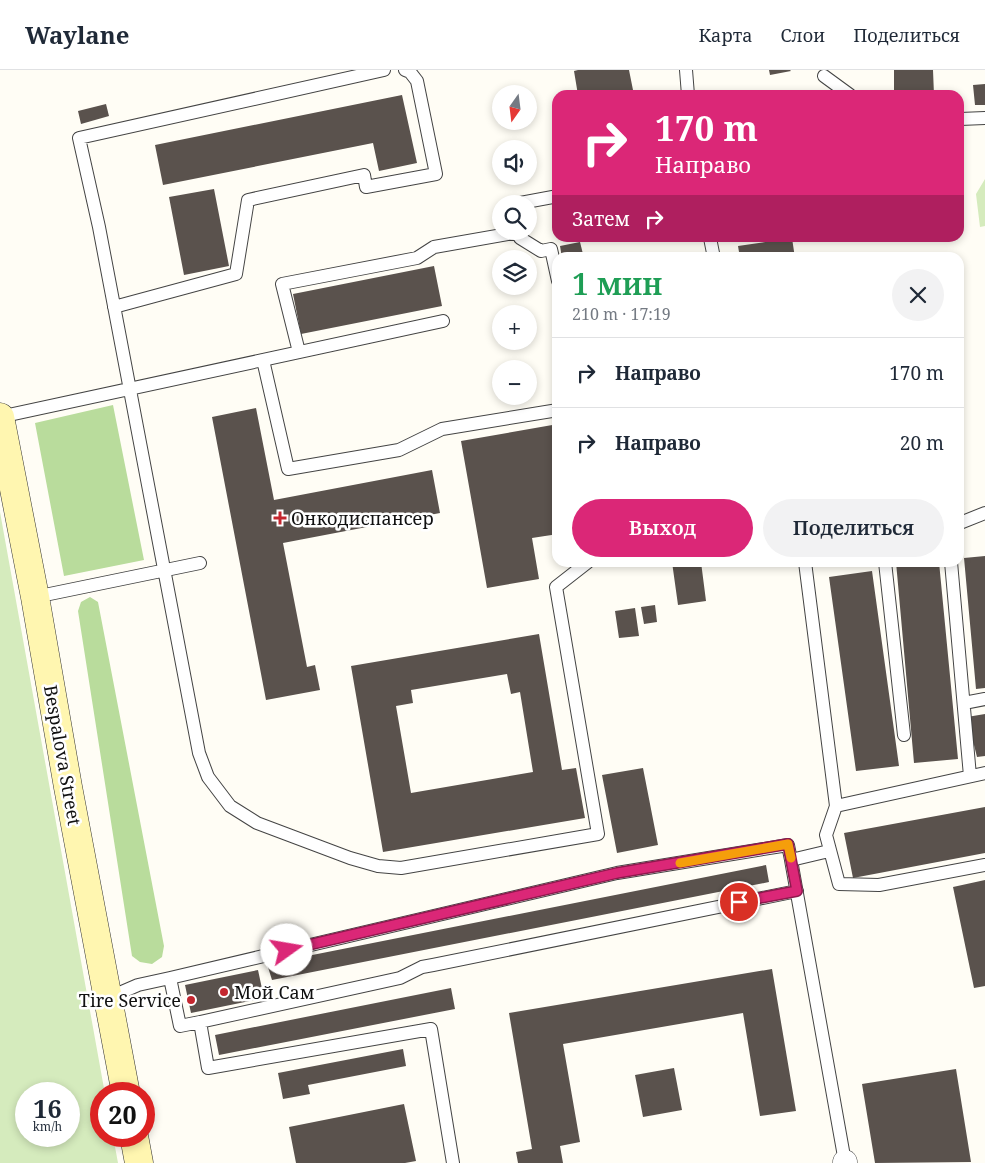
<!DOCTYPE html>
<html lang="ru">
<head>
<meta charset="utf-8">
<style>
  :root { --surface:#fff; --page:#f2f2f3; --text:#1f2937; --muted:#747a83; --line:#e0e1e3; --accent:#db2777 }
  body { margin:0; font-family:"Noto Serif",serif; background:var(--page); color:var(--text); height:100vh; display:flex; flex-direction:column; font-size:19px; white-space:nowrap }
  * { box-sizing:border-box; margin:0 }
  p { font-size:16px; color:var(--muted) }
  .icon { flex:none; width:28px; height:28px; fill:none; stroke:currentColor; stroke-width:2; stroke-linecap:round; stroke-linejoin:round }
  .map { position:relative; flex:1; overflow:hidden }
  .details { position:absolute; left:552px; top:182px; width:412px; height:315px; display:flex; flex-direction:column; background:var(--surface); border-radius:15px; box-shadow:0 2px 8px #0003 }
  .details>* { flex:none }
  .top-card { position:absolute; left:552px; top:20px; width:412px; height:152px; border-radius:15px; box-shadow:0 2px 8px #0003; background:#db2777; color:#fff; overflow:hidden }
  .needle { width:32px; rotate:194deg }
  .tools { position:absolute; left:492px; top:15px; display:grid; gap:10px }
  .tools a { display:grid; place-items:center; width:45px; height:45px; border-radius:50%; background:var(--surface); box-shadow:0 2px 8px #0003; font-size:25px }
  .speed { position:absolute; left:15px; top:1012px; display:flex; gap:10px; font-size:25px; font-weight:700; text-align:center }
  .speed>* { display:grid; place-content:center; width:65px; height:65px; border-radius:50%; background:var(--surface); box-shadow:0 2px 8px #0003; line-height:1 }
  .speed small { font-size:12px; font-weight:400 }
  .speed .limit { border:8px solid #d22; background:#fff; color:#111 }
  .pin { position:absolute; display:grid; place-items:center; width:42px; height:42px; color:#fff; margin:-21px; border:2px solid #fff; border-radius:50%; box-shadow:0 1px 5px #0007 }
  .me { position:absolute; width:55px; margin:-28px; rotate:77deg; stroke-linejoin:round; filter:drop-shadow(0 0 4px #0008) }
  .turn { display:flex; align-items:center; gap:18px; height:105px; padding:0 20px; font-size:22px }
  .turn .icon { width:65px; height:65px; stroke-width:2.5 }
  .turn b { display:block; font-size:35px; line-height:42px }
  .then { display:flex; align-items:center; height:48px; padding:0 20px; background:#0003; gap:10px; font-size:19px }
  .round { display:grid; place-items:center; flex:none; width:52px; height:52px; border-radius:26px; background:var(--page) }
  .head { display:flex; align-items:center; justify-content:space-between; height:85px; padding:0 20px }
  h1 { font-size:30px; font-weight:600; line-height:38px; color:#1e9e55 }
  .button { display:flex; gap:10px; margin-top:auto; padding:10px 20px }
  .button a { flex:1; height:58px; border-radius:30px; background:var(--accent); color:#fff; font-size:20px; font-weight:600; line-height:58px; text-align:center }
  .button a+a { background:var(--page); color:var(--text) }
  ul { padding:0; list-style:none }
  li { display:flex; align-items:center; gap:15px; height:70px; padding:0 20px; border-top:1px solid var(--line) }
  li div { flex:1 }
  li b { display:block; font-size:19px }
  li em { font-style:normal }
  header { display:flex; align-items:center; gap:30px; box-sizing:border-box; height:70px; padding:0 25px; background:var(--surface); border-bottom:1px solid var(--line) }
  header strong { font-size:24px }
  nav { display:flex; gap:28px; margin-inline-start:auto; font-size:18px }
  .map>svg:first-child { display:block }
</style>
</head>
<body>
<header>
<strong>Waylane</strong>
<nav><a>Карта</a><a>Слои</a><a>Поделиться</a></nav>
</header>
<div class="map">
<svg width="985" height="1093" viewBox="0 0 985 1093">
  <rect width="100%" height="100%" fill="#fffdf5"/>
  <path fill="#d5ebbd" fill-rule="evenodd" d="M985,109V156L980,157L976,124Z
    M0,442L105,1024H101V1066H113L118,1093H0ZM26,1024H69V1066H26Z"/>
  <path fill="#b9dc9c" d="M113,335L144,490L64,506L35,353Z
    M90,527L98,532L164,876L162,887L152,894L140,892L132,886L78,541L81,532Z"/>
  <path fill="#5a524d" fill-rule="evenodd" d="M578,0H629L634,25H578L574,1Z
    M769,0H790L791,1L770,5Z
    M894,0H933L934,25H894Z
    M985,14V35H975L973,15Z
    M402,25L417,93L379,101L373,73L163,115L155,75Z
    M106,34L109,46L81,54L78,41Z
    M214,119L229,196L184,205L169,127Z
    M732,168H754L755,169L732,172Z
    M792,168L795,188H740L738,176Z
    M580,172L584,188H562L560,176Z
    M434,196L442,236L301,264L293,224Z
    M256,338L274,430L432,400L440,443L283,473L307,597L315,595L320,620L266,630L212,347Z
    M558,354V464L532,468L539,509L487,518L461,371Z
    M985,486V618L976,619L964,488Z
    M672,492H701L706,531L678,535Z
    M896,492H939L958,689L914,693Z
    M872,501L899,696L856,701L829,507Z
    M655,535L657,552L644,554L641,537Z
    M635,538L639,566L619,568L615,541Z
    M539,564L562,700L576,698L585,748L383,782L351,596ZM507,604L511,624L520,622L533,702L411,723L396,636L413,633L411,620Z
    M985,644V686L977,687L967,647Z
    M643,698L658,775L617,783L602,705Z
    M985,737V783L853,808L844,763Z
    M766,795L769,812L272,910L267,894Z
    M985,810V916L974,918L953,817Z
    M772,899L796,1041L760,1046L743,943L563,974L580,1072L560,1076L563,1093H518L516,1082L532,1079L509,943Z
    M258,900L264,928L191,943L185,915Z
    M451,918L455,939L219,985L215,965Z
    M403,979L406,996L308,1015L310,1024L283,1029L278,1003Z
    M674,998L682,1040L643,1047L635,1005Z
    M956,999L971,1092L875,1093L862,1014Z
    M404,1034L416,1091L405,1093H296L289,1057Z"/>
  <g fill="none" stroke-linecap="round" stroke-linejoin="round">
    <g stroke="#444" stroke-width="14">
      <path id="service" d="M384,0L79,68L99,157L199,683L208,707L230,736L257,753L350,788L378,796L401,798L598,764L556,517L588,492
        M686,0L688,25
        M824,6L850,25
        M960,49L985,48
        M515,134L558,126
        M519,161L520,168L541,181L551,179L558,211
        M710,168L714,188
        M114,237L236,204L248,130L364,105L366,117L436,104L417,11L410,2L405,0
        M299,282L282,214L417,188L434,177L519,162
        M263,290L288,399L399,380L442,359L558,340
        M0,347L443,251
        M960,453L985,443
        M805,492L836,736L826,765L839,814L879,815L985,795
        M885,492L904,665
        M951,492L970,706
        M35,527L200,493
        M964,633L985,629
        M836,736L985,703
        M791,790L845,1092
        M170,908L180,956L200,952L208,998L431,959L453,1093
        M108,928L138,915L170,908L617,803L788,775L791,790L829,781
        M200,952L400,908L422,897L433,895L797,821"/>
    </g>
    <g stroke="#444" stroke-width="25">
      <path id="minor" d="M845,1092V1093"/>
    </g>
    <g stroke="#333" stroke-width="29">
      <path id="secondary" d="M0,347L35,527L68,717L126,1024
        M134,1066L139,1093"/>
    </g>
    <use href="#service" stroke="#fff" stroke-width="12"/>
    <use href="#minor" stroke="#fff" stroke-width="24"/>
    <use href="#secondary" stroke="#fff6b0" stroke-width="28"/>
  </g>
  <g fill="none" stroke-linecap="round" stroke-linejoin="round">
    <g stroke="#8e194d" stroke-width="12">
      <path id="route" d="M287,880L617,803L788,774L797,821L739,832"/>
    </g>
    <use href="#route" stroke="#db2777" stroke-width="9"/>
    <path stroke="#f59e0b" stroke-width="9" d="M680,793L788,774L791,788"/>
  </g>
  <g fill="#c4262e" stroke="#fff" stroke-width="2">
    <path d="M277.5 440.5h5v5h5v5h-5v5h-5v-5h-5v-5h5z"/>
    <circle cx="224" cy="922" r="5"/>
    <circle cx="191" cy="930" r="5"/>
  </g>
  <g text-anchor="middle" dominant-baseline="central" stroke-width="5" stroke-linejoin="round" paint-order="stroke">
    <g font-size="18" fill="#111" stroke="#fff" text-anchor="start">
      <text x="291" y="448">Онкодиспансер</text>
      <text x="234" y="922">Мой Сам</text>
      <text x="181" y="930" text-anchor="end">Tire Service</text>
    </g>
    <g font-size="18" fill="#111" stroke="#fff">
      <text transform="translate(63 685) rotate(80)">Bespalova Street</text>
    </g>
  </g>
</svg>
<div class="tools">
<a><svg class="needle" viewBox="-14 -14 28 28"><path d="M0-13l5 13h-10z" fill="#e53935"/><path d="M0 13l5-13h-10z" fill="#747a83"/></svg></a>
<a><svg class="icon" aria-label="sound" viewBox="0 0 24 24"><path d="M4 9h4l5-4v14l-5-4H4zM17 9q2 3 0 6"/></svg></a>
<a><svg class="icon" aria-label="search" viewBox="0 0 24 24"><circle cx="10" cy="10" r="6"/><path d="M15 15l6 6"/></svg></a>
<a><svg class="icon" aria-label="layers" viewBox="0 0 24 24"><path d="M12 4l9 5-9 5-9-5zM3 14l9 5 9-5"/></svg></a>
<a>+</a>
<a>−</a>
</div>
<div class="speed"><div>16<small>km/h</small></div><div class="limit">20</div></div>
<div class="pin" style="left:739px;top:832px;background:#d93025"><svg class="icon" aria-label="arrive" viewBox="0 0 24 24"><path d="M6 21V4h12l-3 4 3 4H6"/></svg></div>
<svg class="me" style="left:287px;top:880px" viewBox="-20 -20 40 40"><circle r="19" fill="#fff"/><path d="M0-13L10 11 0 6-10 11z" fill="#db2777"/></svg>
<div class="top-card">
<div class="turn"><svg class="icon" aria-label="right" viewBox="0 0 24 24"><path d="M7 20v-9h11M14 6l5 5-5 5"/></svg><div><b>170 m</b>Направо</div></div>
<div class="then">Затем<svg class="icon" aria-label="right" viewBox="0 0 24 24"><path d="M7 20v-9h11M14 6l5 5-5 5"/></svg></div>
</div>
<section class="details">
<div class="head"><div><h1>1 мин</h1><p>210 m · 17:19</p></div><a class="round"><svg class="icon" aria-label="close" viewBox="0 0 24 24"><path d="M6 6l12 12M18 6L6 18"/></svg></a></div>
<ul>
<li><svg class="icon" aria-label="right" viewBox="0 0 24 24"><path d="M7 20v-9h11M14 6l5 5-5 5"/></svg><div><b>Направо</b></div><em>170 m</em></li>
<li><svg class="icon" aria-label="right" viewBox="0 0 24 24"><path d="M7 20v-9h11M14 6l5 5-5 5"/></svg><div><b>Направо</b></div><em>20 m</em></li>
</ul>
<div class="button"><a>Выход</a><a>Поделиться</a></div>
</section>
</div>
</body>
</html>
